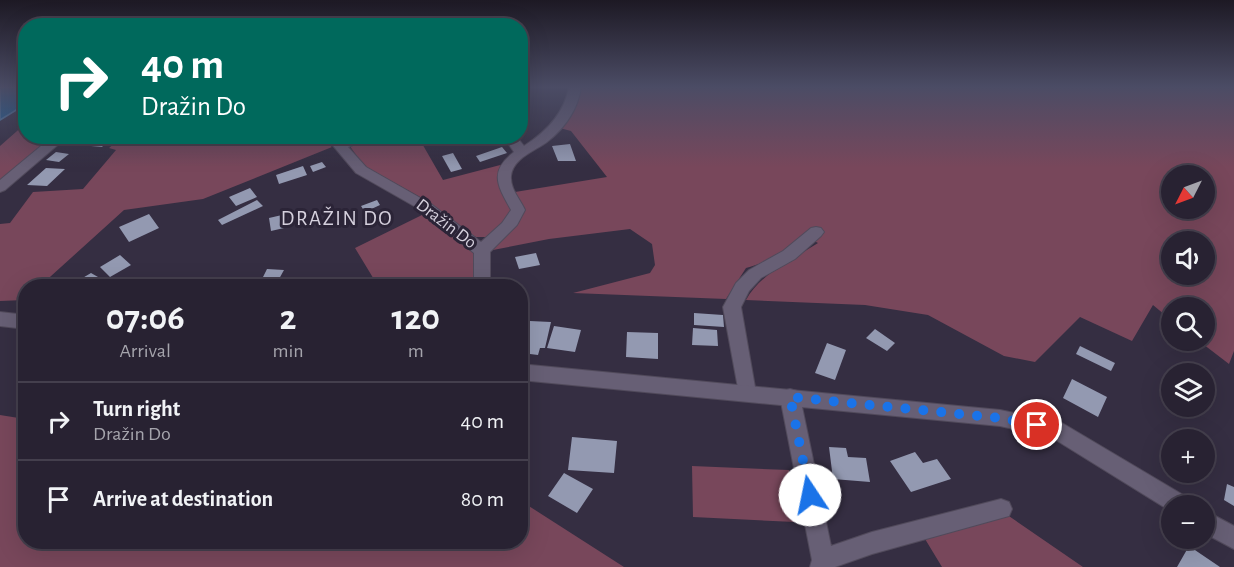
<!DOCTYPE html>
<html lang="en">
<head>
<meta charset="utf-8">
<style>
  :root { --surface:#282232; --page:#302a3a; --text:#f1f3f6; --muted:#a5a4ac; --line:#443f4d }
  body { margin:0; font-family:"Alegreya Sans",sans-serif; background:var(--page); color:var(--text); height:100vh; display:flex; flex-direction:column; font-size:22px; white-space:nowrap }
  * { box-sizing:border-box; margin:0 }
  p { font-size:20px; color:var(--muted) }
  .icon { flex:none; width:33px; height:33px; fill:none; stroke:currentColor; stroke-width:2; stroke-linecap:round; stroke-linejoin:round }
  .map { position:relative; flex:1; overflow:hidden }
  .drawer { position:absolute; left:18px; top:279px; width:510px; height:270px; display:flex; flex-direction:column; background:var(--surface); border-radius:24px; box-shadow:0 6px 24px #0002,0 0 0 2px var(--line) }
  .drawer>* { flex:none }
  .hud { position:absolute; left:18px; top:18px; width:510px; height:126px; border-radius:24px; box-shadow:0 6px 24px #0002,0 0 0 2px var(--line); background:#00695c; color:#fff; overflow:hidden }
  .needle { width:39px; rotate:228deg }
  .fabs { position:absolute; left:1161px; top:165px; display:grid; gap:12px }
  .fabs a { display:grid; place-items:center; width:54px; height:54px; border-radius:50%; background:var(--surface); box-shadow:0 6px 24px #0002,0 0 0 2px var(--line); font-size:30px }
  .pin { position:absolute; display:grid; place-items:center; width:51px; height:51px; color:#fff; margin:-26px; border:3px solid #fff; border-radius:50%; box-shadow:0 2px 6px #0007 }
  .me { position:absolute; width:66px; margin:-33px; rotate:349deg; stroke-linejoin:round; filter:drop-shadow(0 0 4px #0008) }
  .turn { display:flex; align-items:center; gap:21px; height:126px; padding:0 24px; font-size:27px }
  .turn .icon { width:78px; height:78px; stroke-width:2.5 }
  .turn b { display:block; font-size:42px; line-height:51px }
  .eta { display:flex; justify-content:space-evenly; align-items:center; height:102px; text-align:center }
  .eta b { font-size:36px; font-weight:600; line-height:42px }
  ul { padding:0; list-style:none }
  li { display:flex; align-items:center; gap:18px; height:78px; padding:0 24px; border-top:2px solid var(--line) }
  li div { flex:1 }
  li b { display:block; font-size:22px }
  li em { font-style:normal }
  .map>svg:first-child { display:block }
</style>
</head>
<body>
<div class="map">
<svg width="1234" height="567" viewBox="0 0 1234 567">
  <rect width="100%" height="100%" fill="#352e42"/>
  <path fill="#78475b" fill-rule="evenodd" d="M576,87H1234V351L1229,364L1199,341L1204,340V308H1172L1171,320L1153,305L1132,341L1080,317L1035,362L1004,356L928,315L865,305L746,300C761,273 792,260 818,243L803,235C789,250 766,263 746,268L726,299L573,293L650,273L655,265L652,244L630,229L549,239L493,250V245C517,225 530,224 515,192L607,177L571,131L556,127ZM1172,176H1204V208H1172ZM1172,242H1204V274H1172Z
    M25,124L26,136L55,137L0,181V146Z
    M123,136L320,137L332,147L203,199L124,210L40,286H26L25,300L0,301V224L10,223L33,192L83,189L116,150L109,148Z
    M361,140H420L443,180L504,164L513,215L489,237H476L465,231L420,197L364,166L349,145Z
    M422,215L473,252L478,270L474,286H378L355,248Z
    M0,415L25,419L26,542H520L521,501L624,567H0Z
    M692,466L789,470L795,522L693,517Z
    M1003,512L1083,567H942L922,534Z"/>
  <path fill="#17619c" stroke="#5082b0" stroke-width="1.5" d="M0,87H25L26,104L0,120Z"/>
  <path fill="#9399b1" d="M96,136H112L102,147L91,146L99,139H94Z
    M570,144L576,161H558L552,146Z
    M502,147L507,153L480,162L476,156Z
    M56,152L69,154L59,162L46,160Z
    M453,153L462,169L451,172L442,156Z
    M322,162L326,167L313,172L310,166Z
    M303,166L307,175L279,184L276,175Z
    M46,168L65,169L47,186L27,185Z
    M250,188L257,197L236,206L229,197Z
    M257,200L263,206L222,225L218,220Z
    M377,200L380,205L365,212L361,206Z
    M149,214L159,228L129,242L119,227Z
    M282,215L284,228L271,231L269,218Z
    M536,253L540,265L519,269L515,257Z
    M120,255L131,265L110,277L100,267Z
    M267,269L284,270L279,279H262Z
    M91,273L105,281L96,286H69Z
    M694,313L723,315L724,327L694,325Z
    M530,321L551,322L545,348H540L538,355L522,353Z
    M554,326L581,330L575,352L547,348Z
    M693,328L717,330L718,346L692,345Z
    M875,329L895,343L887,351L866,338Z
    M627,332L658,333V359L626,357Z
    M827,343L846,350L835,380L815,373Z
    M1080,346L1115,363L1111,371L1076,354Z
    M1072,379L1107,397L1098,417L1063,398Z
    M572,437L617,441L614,473L568,470Z
    M829,447L846,448L848,457L866,458L870,482L833,479Z
    M915,452L923,463L937,459L951,479L911,492L890,461Z
    M564,473L593,489L577,513L548,496Z
    M1227,484L1234,487V506L1224,500Z
    M1189,546L1220,567H1177Z"/>
  <g fill="none" stroke-linecap="round" stroke-linejoin="round">
    <g stroke="#514a5b" stroke-width="2">
      <path id="minor" d="M569,87H581C578,109 565,128 547,142C535,151 513,158 511,176C510,189 520,199 525,210L517,225L490,252V286H474V253L421,210L356,173L325,136H339L342,140L351,136H424L404,142L368,139L348,147L366,167L431,204L481,242L502,223L511,210C498,186 488,172 514,152L503,136H516L524,146C546,132 564,114 569,87Z
        M53,136H68L5,190L0,192V180Z
        M816,227L821,228L824,232L821,236L795,259L761,278L749,291L741,307L756,393L754,399L747,401L740,399L723,307L736,283L749,270L783,251L811,228Z
        M790,389L797,391L800,397L831,546L872,532L1001,499L1009,502L1012,509L1009,516L872,554L835,567H810L812,560L780,397L783,391Z"/>
    </g>
    <g stroke="#514a5b" stroke-width="2">
      <path id="tertiary" d="M0,312L26,315V329L0,326Z
        M520,364L1000,410L1062,423L1190,499L1193,506H1172V512L1051,437L1000,426L520,380Z
        M1204,510L1234,526V549L1204,533Z"/>
    </g>
    <use href="#minor" fill="#675f75" fill-rule="evenodd"/>
    <use href="#tertiary" fill="#675f75" fill-rule="evenodd"/>
  </g>
  <linearGradient id="sky" x2="0" y2="1"><stop stop-color="#1d1924"/><stop offset="0.52" stop-color="#4b4c65"/><stop offset="1" stop-color="#4b4c65" stop-opacity="0"/></linearGradient>
  <rect width="1234" height="167" fill="url(#sky)"/>
  <g fill="none" stroke-linecap="round" stroke-linejoin="round">
    <path stroke="#1a73e8" stroke-width="10" stroke-dasharray="0 18" d="M810,495L790,397L1000,418L1037,425"/>
  </g>
  <g text-anchor="middle" dominant-baseline="central" stroke-width="6" stroke-linejoin="round" paint-order="stroke">
    <g font-size="18" fill="#d5d0dd" stroke="#2b2437">
      <text transform="translate(446 224) rotate(37)">Dražin Do</text>
    </g>
    <g font-size="21" letter-spacing="1.5" fill="#d5d0dd" stroke="#2b2437">
      <text x="337" y="218">DRAŽIN DO</text>
    </g>
  </g>
</svg>
<div class="fabs">
<a><svg class="needle" viewBox="-14 -14 28 28"><path d="M0-13l5 13h-10z" fill="#e53935"/><path d="M0 13l5-13h-10z" fill="#a5a4ac"/></svg></a>
<a><svg class="icon" aria-label="sound" viewBox="0 0 24 24"><path d="M4 9h4l5-4v14l-5-4H4zM17 9q2 3 0 6"/></svg></a>
<a><svg class="icon" aria-label="search" viewBox="0 0 24 24"><circle cx="10" cy="10" r="6"/><path d="M15 15l6 6"/></svg></a>
<a><svg class="icon" aria-label="layers" viewBox="0 0 24 24"><path d="M12 4l9 5-9 5-9-5zM3 14l9 5 9-5"/></svg></a>
<a>+</a>
<a>−</a>
</div>
<div class="pin" style="left:1037px;top:425px;background:#d93025"><svg class="icon" aria-label="arrive" viewBox="0 0 24 24"><path d="M6 21V4h12l-3 4 3 4H6"/></svg></div>
<svg class="me" style="left:810px;top:495px" viewBox="-20 -20 40 40"><circle r="19" fill="#fff"/><path d="M0-13L10 11 0 6-10 11z" fill="#1a73e8"/></svg>
<div class="hud">
<div class="turn"><svg class="icon" aria-label="right" viewBox="0 0 24 24"><path d="M7 20v-9h11M14 6l5 5-5 5"/></svg><div><b>40 m</b>Dražin Do</div></div>
</div>
<section class="drawer">
<div class="eta">
<div><b>07:06</b><p>Arrival</p></div>
<div><b>2</b><p>min</p></div>
<div><b>120</b><p>m</p></div>
</div>
<ul>
<li><svg class="icon" aria-label="right" viewBox="0 0 24 24"><path d="M7 20v-9h11M14 6l5 5-5 5"/></svg><div><b>Turn right</b><p>Dražin Do</p></div><em>40 m</em></li>
<li><svg class="icon" aria-label="arrive" viewBox="0 0 24 24"><path d="M6 21V4h12l-3 4 3 4H6"/></svg><div><b>Arrive at destination</b></div><em>80 m</em></li>
</ul>
</section>
</div>
</body>
</html>
